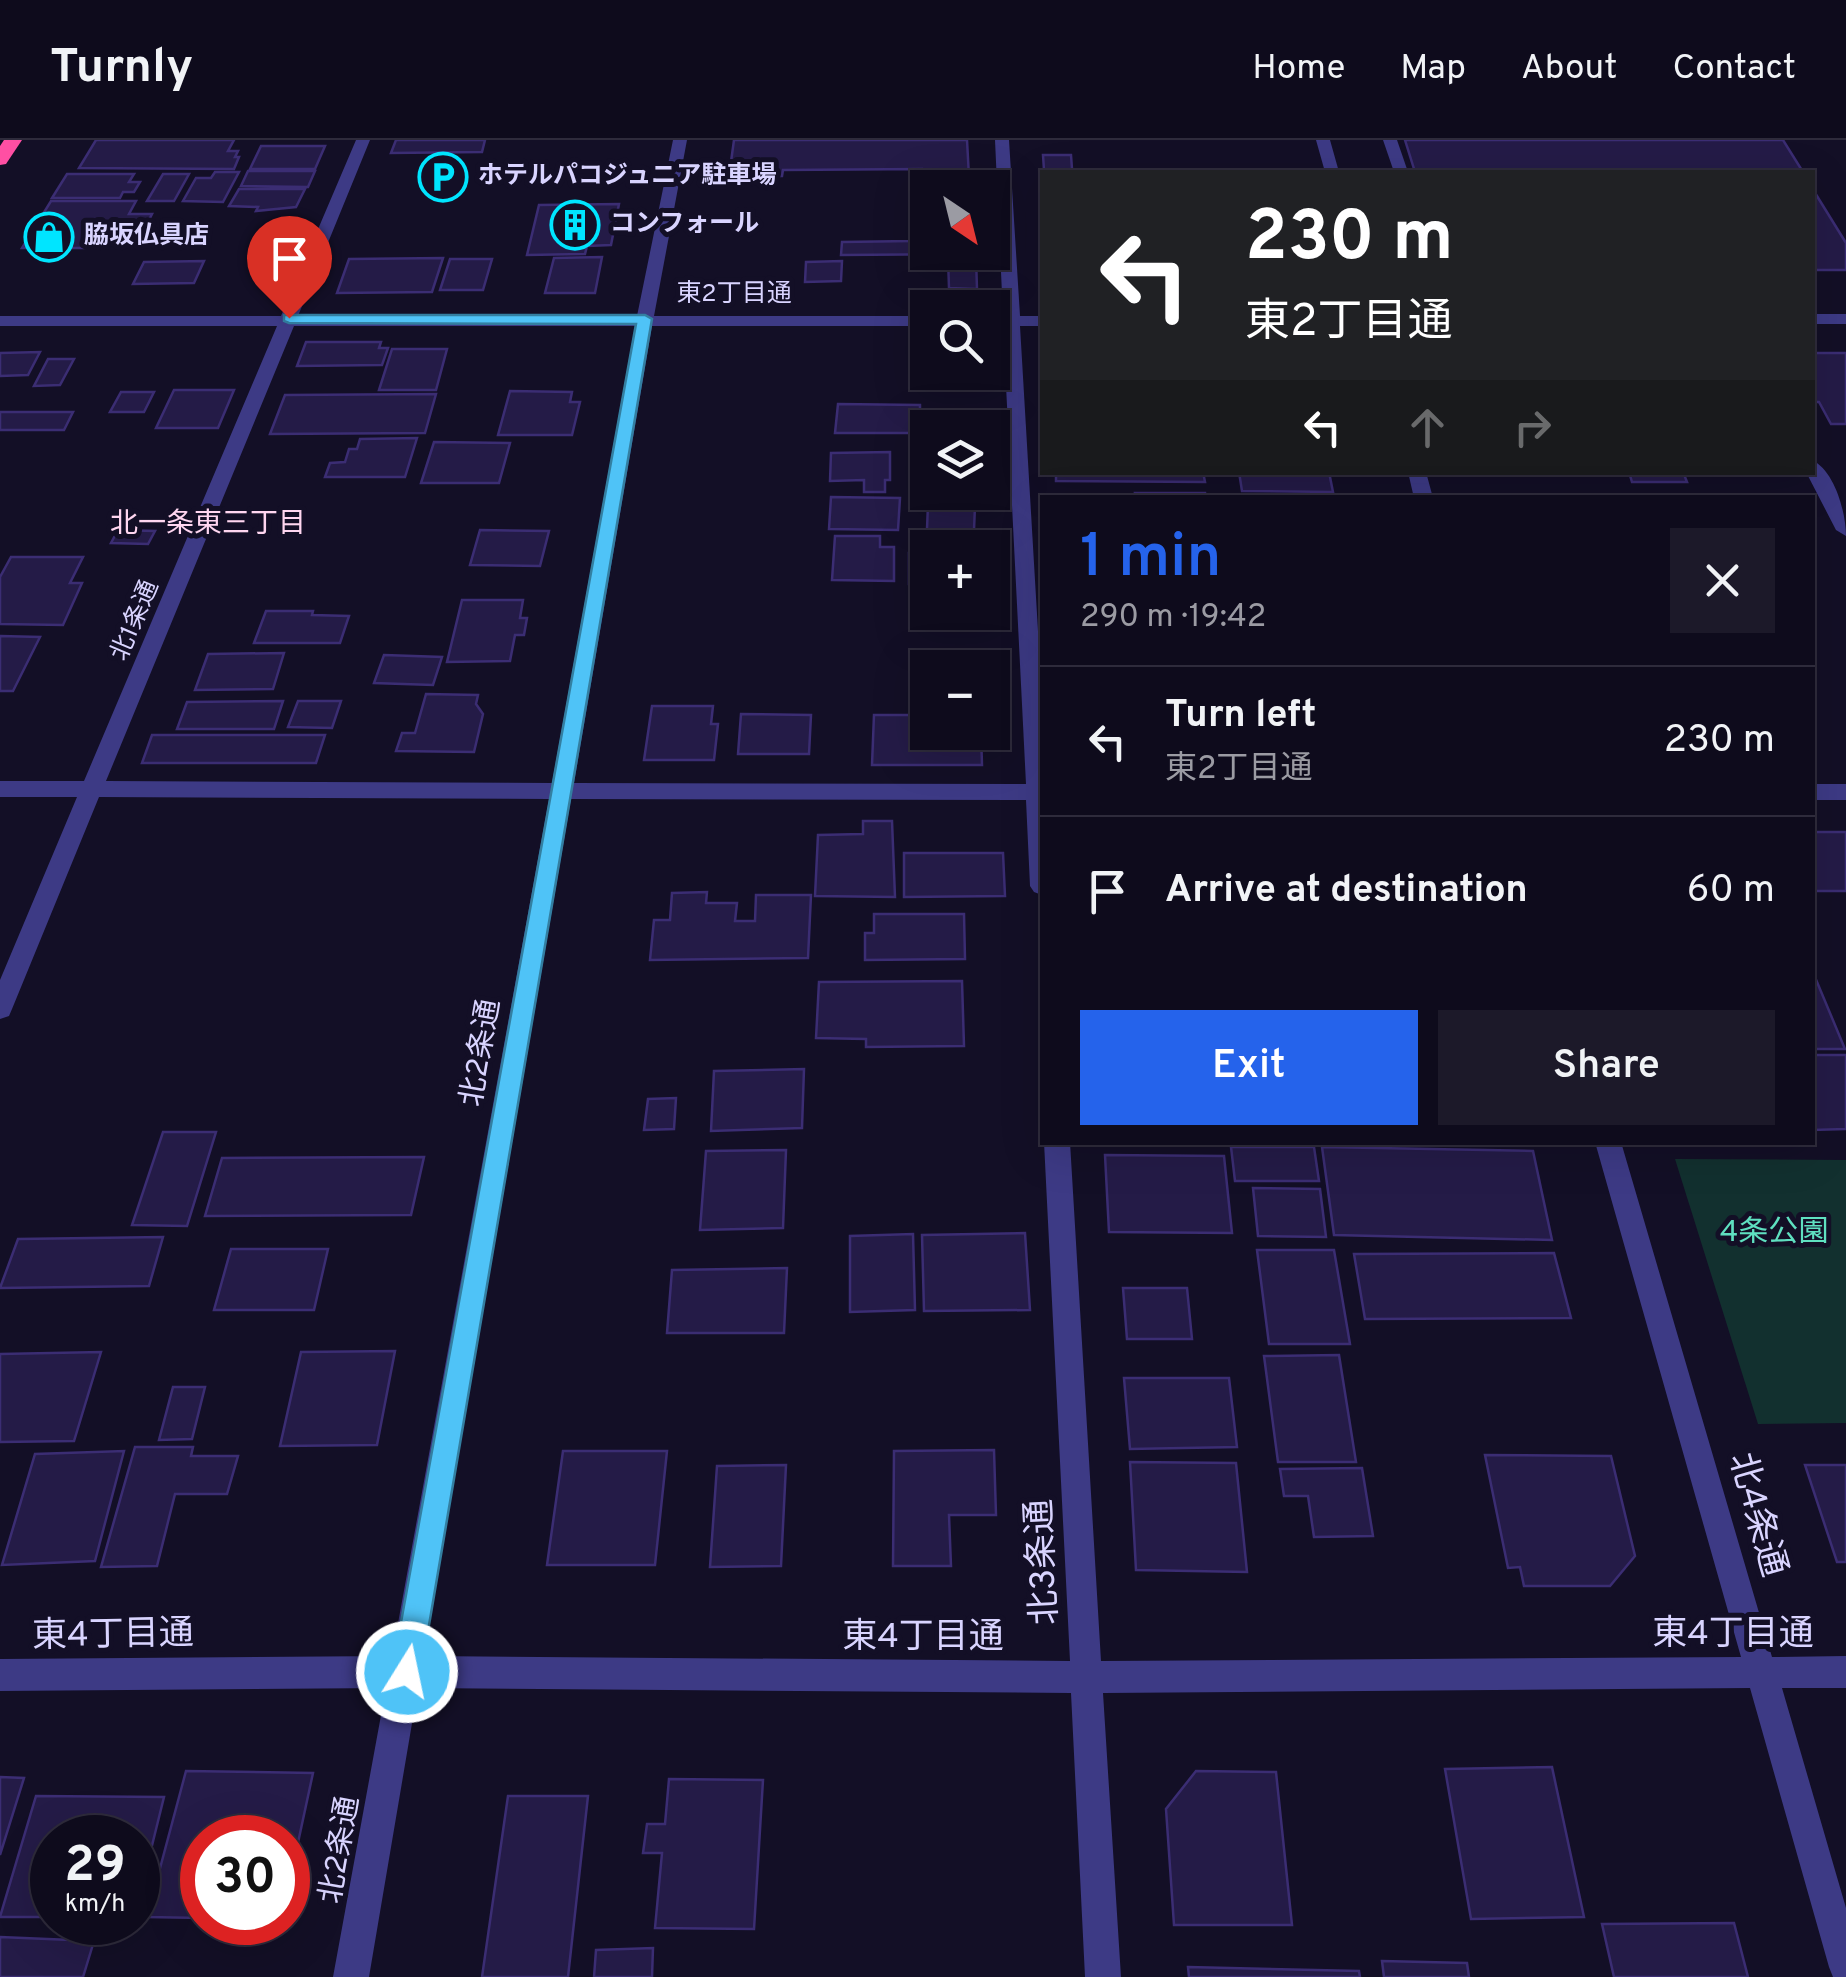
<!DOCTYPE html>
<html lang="en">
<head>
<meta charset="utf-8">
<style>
  :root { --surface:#0e0b1c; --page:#1c1929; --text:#f1f3f6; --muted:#9b9ba3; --line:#2e2b3b; --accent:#2563eb }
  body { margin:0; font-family:Overpass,"Noto Sans JP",sans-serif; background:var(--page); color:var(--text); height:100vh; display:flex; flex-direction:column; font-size:38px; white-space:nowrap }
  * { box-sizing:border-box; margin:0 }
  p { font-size:32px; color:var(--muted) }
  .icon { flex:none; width:55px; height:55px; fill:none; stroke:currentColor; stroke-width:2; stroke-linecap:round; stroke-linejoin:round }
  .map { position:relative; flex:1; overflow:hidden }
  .drawer { position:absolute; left:1040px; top:355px; width:775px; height:650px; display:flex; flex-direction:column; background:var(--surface); border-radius:0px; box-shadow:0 10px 40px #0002,0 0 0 2px var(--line) }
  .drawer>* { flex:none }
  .guide { position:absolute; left:1040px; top:30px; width:775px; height:305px; border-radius:0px; box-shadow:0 10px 40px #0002,0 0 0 2px var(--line); background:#202124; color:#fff; overflow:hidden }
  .needle { width:65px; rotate:145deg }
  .buttons { position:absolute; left:910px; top:30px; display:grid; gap:20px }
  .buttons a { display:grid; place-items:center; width:100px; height:100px; border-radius:0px; background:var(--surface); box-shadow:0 10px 40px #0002,0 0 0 2px var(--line); font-size:50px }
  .speed { position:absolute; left:30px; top:1675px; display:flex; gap:20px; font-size:50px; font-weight:700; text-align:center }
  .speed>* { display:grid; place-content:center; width:130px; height:130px; border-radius:50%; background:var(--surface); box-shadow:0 10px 40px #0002,0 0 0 2px var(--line); line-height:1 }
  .speed small { font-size:25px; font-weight:400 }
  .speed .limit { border:15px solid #d22; background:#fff; color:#111 }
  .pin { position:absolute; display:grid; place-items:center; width:85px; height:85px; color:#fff; margin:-102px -42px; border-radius:50% 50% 50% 0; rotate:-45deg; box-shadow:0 0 10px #0007 }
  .pin .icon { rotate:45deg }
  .me { position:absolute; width:110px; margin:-55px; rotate:10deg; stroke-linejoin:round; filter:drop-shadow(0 0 8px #0008) }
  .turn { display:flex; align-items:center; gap:35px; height:210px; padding:0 40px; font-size:45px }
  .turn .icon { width:130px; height:130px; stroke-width:2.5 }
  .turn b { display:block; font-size:70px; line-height:85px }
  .lanes { display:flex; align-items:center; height:95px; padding:0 40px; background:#0003; justify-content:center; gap:50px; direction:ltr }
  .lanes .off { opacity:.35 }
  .round { display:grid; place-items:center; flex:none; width:105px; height:105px; border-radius:0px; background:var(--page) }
  .overview { display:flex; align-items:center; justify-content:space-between; height:170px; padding:0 40px }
  h1 { font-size:60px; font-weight:600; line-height:75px; color:var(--accent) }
  .action { display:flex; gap:20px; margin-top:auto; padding:20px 40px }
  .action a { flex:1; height:115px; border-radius:0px; background:var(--accent); color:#fff; font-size:40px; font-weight:600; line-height:115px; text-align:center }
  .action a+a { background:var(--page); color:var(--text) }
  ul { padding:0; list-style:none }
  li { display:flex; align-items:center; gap:30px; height:150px; padding:0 40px; border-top:2px solid var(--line) }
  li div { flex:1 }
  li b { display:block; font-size:38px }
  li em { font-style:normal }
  header { display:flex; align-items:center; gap:60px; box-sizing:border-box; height:140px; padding:0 50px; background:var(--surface); border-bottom:2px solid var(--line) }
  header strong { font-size:48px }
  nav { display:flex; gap:55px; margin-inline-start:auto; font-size:35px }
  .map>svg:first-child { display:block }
</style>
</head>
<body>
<header>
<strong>Turnly</strong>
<nav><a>Home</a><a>Map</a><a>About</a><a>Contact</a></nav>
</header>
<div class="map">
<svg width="1846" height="1837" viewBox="0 0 1846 1837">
  <rect width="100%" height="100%" fill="#130f26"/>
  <path fill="#12302f" d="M1675,1019L1846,1020V1283L1758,1284Z"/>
  <path fill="#241b47" stroke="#3b2d73" stroke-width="2.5" d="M96,0H234L228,11H238L235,17H239L234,29L79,28Z
    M396,0H485L482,12L391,13Z
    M734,0H967L969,37H922V29L783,30L782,36H756L757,29H730Z
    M1405,0H1783L1803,32H1415Z
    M261,6H325L315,29H250Z
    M1043,15H1071L1072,29L1044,30Z
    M248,31H315L308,47L241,46Z
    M215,32H239L223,62L183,61L196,38H211Z
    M67,34H134L129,42H140L134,52H123L120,58H52Z
    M163,34H189L174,61H147Z
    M1812,48L1846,103V130H1812Z
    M239,49H305L296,67L256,71L258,67L229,66Z
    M51,61H136L129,74H152L144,90H103L92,108H22Z
    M619,64L611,105L587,106L585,114L527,115L539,65Z
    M911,83H928V112L974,114L841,115L842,102L911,101Z
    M126,91L154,92L147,105L119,104Z
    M602,117L595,153H545L554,118Z
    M443,118L432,152L337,153L349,119Z
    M948,118H976L977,149L949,148Z
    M450,119H492L483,150H440Z
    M204,121L194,143L133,144L144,122Z
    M842,121L841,141L805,142L806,122Z
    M306,202H381L379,208H388L382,225L297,226Z
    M392,209H447L436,250H379Z
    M40,212L28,235L0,236V213Z
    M1812,213H1846V284H1831L1819,262H1812Z
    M48,219H74L60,245L34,246Z
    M174,250H234L218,288H156Z
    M510,251L572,252L570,262H580L572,295H498Z
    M121,252H154L144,272H110Z
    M436,254L425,293L270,294L285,255Z
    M838,264L920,265V293H835Z
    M0,272H73L64,290H0Z
    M936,278L982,279L981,288H935Z
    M417,298L405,337H325L330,323L345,322L349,309H357L360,299Z
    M434,302L510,303L499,343H421Z
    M890,312V340H885V352H864V340L830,341L831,313Z
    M1056,332H1203L1205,342L1056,341Z
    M1239,332H1329L1333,352L1242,351Z
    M1629,332H1683L1687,342H1632Z
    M1135,353H1205V358H1136Z
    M831,357L900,358L898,390L829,389Z
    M928,364L975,366L974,390L927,389Z
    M118,390L155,391L148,404L111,403Z
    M480,390L549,391L540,426L470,425Z
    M835,396H880V407H894V441L832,440Z
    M928,412V444H909V413Z
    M11,417H83L70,443H82L63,485L0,484V437Z
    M462,460H523L520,478H527L524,495H515L510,521L447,522Z
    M266,471H313L312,475L349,476L340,503H254Z
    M0,496L40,497L13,551H0Z
    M284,513L273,549L195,550L208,514Z
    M384,515L442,517L433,545L374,543Z
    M426,554L478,555L476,564L483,574L474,612L396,611L402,593H415Z
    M283,561L274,589H177L187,562Z
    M298,561H341L332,588L288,587Z
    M652,566H713L711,584H718L714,620H644Z
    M741,574L811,575L809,614H738Z
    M874,575H928V592H981L982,625H872Z
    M152,595H325L316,623H142Z
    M863,681H892L895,757L815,756L818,695L863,694Z
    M1812,692H1846V751H1812Z
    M904,713H1003L1005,756L904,757Z
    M707,752L706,763H737L735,781H755L756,755H811L808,818L650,820L654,780H670L672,753Z
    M874,774H964L965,819L865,820V793H874Z
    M1812,830L1845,909H1812Z
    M962,841L964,906L866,907V899L816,898L819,842Z
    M1812,915H1846V989L1812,990Z
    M804,929L802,988L711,991L714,931Z
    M676,958L674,989L644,990L648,959Z
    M163,992H216L187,1086L132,1085Z
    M1231,1007H1314L1319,1041H1235Z
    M1322,1007L1533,1011L1552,1100L1334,1095Z
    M786,1010L783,1088L700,1090L706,1011Z
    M1105,1015L1224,1016L1232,1093L1109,1092Z
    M424,1017L411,1075L205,1076L222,1018Z
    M1253,1048L1320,1049L1326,1097L1258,1096Z
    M1025,1093L1030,1170L924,1171L922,1095Z
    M913,1094L915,1170L850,1172V1096Z
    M163,1097L149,1146L0,1148L18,1099Z
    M231,1109H328L314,1170H214Z
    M1257,1110H1334L1350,1204H1269Z
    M1554,1113L1571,1178L1365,1179L1354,1114Z
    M787,1128L784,1193H667L672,1130Z
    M1123,1148H1187L1192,1199H1127Z
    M395,1211L377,1305L280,1306L301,1212Z
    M101,1212L74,1301L0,1302V1214Z
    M1339,1215L1356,1322H1278L1264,1216Z
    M1124,1238H1229L1237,1307L1130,1309Z
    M173,1247H205L192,1299L159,1300Z
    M135,1307H193L191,1316H238L227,1354H175L157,1426L101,1427Z
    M994,1310L996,1375H949L951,1426H893L894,1311Z
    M124,1311L95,1421L2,1425L35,1314Z
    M563,1311H667L655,1425H547Z
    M1485,1315L1611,1316L1635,1416L1610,1446H1524L1520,1427L1508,1428Z
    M1130,1322L1236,1323L1247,1432L1136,1430Z
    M786,1325L781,1426L710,1427L717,1326Z
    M1805,1325H1846V1422H1837Z
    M1362,1328L1373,1396L1314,1397L1308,1356H1284L1280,1329Z
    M1552,1627L1584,1777L1471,1779L1445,1629Z
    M186,1631L313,1633L288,1749V1698H202V1778L147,1777Z
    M1196,1631L1276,1632L1292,1785H1174L1166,1669Z
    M0,1637L24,1638L0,1715Z
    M669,1639L763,1640L754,1789L655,1788L662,1713H643L647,1684H665Z
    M36,1656L164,1657L138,1762V1698H52V1777H0Z
    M508,1656H588L568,1837H482Z
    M1734,1783L1748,1837H1614L1602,1784Z
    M0,1797L94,1801L83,1837H0Z
    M653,1808L652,1837H594L596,1810Z
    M1382,1821L1467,1823L1469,1837H1384Z
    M1188,1827L1359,1831L1360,1837H1189Z"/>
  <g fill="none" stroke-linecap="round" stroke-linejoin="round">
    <path fill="#3d3a85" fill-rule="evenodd" d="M356,0H370L298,176H637L673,0H687L654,176H928V186H652L574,643L1026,644L1003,186H992V176H1003L995,0H1009L1020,176H1042V186H1020L1042,559V755L1034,752L1030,746L1026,660L571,659L424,1516L1070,1521L1044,1002H1070L1101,1521L1741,1517L1595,1002H1621L1772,1517L1846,1516V1548H1782L1846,1768V1837H1833L1829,1827L1750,1548L1103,1553L1121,1837H1085L1071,1553L418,1548L369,1837H333L386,1548L0,1551V1519L392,1516L549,659L99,657L12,869L9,876L0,879V840L77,657H0V641H84L277,186H0V176H281ZM294,186H635L552,643L106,641Z
      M1316,0H1330L1339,32H1325Z
      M1383,0H1397L1408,32H1394Z
      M1812,174H1846V184H1812Z
      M1812,320C1835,331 1846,373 1846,396L1836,390L1806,332H1812Z
      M1408,332H1426L1433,358H1414Z
      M1812,644H1846V660H1812Z"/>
    <path fill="#ff4fa3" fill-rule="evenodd" d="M4,0H22L6,24L0,25V6Z"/>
  </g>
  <path fill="#4fc3f7" stroke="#337fa1" stroke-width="2.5" d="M284,175H645L652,179L421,1532L417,1542L407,1546L397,1542L392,1532L636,184L289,183L284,181Z"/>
  <defs>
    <g id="parking-ring" transform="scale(2.5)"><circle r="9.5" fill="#130f26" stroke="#00e5ff" stroke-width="1.5"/><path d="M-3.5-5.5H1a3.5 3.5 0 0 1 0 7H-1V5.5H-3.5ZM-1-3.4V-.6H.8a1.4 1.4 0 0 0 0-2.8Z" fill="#00e5ff"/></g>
    <g id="building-ring" transform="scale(2.5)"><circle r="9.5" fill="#130f26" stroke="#00e5ff" stroke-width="1.5"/><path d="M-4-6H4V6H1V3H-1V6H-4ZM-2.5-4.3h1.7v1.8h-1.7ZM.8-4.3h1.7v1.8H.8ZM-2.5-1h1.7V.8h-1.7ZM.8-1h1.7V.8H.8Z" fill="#00e5ff"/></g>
    <g id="shop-ring" transform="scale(2.5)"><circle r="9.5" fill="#130f26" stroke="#00e5ff" stroke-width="1.5"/><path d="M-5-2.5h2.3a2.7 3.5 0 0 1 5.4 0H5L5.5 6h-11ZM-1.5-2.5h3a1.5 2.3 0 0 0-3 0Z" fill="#00e5ff"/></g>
  </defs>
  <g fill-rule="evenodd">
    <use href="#parking-ring" x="443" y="37"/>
    <use href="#building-ring" x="575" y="85"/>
    <use href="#shop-ring" x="49" y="97"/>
  </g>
  <g text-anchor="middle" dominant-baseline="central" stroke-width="10" stroke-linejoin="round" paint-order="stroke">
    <g font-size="25" font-weight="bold" fill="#d9d4ff" stroke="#130f26" text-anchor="start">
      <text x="478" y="37">ホテルパコジュニア駐車場</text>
      <text x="610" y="85">コンフォール</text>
      <text x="84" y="97">脇坂仏具店</text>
    </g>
    <g font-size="25" fill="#d9d4ff" stroke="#130f26">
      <text x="734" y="155">東2丁目通</text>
      <text transform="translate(136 481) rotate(-67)">北1条通</text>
    </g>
    <g font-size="28" fill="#ffd6f0" stroke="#130f26">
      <text x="208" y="385">北一条東三丁目</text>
    </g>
    <g font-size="30" fill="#d9d4ff" stroke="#130f26">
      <text transform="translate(482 913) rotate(-80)">北2条通</text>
      <text transform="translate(341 1710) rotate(-80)">北2条通</text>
    </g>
    <g font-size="30" fill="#5fe0c0" stroke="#130f26">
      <text x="1774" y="1093">4条公園</text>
    </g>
    <g font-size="35" fill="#d9d4ff" stroke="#130f26">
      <text transform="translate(1756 1375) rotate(74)">北4条通</text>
      <text transform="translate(1044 1422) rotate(-93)">北3条通</text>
      <text x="1733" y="1495">東4丁目通</text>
      <text transform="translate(113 1496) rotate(-1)">東4丁目通</text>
      <text x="923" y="1498">東4丁目通</text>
    </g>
  </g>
</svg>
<div class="buttons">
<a><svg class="needle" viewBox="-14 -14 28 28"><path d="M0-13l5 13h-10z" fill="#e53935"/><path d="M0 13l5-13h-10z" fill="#9b9ba3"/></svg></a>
<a><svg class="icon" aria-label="search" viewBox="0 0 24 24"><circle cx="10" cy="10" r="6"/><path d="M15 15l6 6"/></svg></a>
<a><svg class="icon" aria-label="layers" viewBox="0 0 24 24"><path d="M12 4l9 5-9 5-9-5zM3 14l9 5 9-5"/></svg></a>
<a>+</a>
<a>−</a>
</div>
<div class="speed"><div>29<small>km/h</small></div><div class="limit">30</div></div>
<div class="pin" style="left:289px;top:178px;background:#d93025"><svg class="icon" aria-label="arrive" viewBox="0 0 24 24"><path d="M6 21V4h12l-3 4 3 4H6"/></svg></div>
<svg class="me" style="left:407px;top:1532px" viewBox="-20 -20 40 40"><circle r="17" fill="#4fc3f7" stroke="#fff" stroke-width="3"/><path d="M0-11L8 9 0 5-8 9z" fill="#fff"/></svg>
<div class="guide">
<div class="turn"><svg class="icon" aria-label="left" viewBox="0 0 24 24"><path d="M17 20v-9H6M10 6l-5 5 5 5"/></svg><div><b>230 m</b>東2丁目通</div></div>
<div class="lanes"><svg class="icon" aria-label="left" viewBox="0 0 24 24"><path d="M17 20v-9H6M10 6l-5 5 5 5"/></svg><svg class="icon off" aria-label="ahead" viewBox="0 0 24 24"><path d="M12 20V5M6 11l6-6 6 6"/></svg><svg class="icon off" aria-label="right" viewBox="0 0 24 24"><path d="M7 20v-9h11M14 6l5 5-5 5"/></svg></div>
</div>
<section class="drawer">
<div class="overview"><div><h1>1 min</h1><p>290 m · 19:42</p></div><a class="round"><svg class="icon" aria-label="close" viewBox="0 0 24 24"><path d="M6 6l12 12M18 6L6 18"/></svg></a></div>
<ul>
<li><svg class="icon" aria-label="left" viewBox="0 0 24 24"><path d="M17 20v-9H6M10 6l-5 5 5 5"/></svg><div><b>Turn left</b><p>東2丁目通</p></div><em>230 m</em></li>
<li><svg class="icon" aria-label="arrive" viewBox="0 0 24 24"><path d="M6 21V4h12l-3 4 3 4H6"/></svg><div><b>Arrive at destination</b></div><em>60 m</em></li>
</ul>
<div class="action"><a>Exit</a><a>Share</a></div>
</section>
</div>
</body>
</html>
